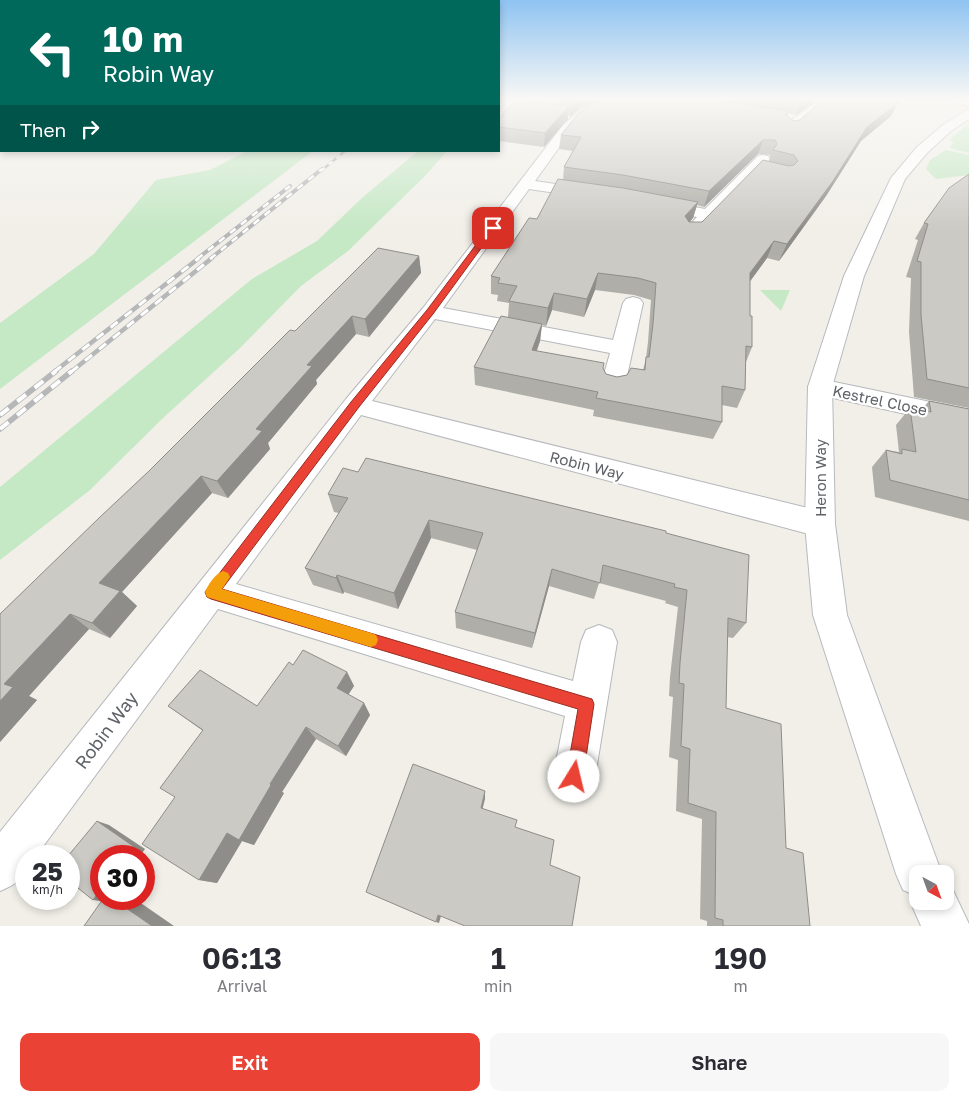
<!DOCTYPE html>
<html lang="en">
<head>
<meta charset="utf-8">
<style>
  :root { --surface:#fff; --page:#f7f7f7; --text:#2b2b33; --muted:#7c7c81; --accent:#ea4335 }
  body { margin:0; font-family:"Golos Text",sans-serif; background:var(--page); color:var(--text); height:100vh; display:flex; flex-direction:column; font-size:19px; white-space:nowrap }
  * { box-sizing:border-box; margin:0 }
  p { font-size:16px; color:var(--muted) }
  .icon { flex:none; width:28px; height:28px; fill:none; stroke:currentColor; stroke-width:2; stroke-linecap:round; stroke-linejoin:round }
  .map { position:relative; height:926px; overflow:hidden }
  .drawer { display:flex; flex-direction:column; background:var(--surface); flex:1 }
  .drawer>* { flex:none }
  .banner { position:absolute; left:0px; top:0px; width:500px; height:152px; box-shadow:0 2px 8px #0003; background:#00695c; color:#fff; overflow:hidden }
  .needle { width:32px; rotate:139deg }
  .tools { position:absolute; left:909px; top:865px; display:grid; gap:10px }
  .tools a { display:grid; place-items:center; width:45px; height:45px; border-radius:10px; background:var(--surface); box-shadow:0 2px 8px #0003; font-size:25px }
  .speed { position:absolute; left:15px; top:845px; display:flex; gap:10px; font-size:25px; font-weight:700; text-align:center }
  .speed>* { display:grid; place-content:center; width:65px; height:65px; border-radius:50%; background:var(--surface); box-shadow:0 2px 8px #0003; line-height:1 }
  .speed small { font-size:12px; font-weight:400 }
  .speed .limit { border:8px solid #d22; background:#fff; color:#111 }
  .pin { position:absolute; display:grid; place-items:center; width:42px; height:42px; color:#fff; margin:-21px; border-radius:10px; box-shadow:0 2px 8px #0006 }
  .me { position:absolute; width:55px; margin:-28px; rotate:9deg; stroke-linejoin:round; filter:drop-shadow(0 0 4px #0008) }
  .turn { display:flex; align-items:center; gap:18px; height:105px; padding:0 20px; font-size:22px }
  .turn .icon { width:65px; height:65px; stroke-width:2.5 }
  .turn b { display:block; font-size:35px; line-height:42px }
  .then { display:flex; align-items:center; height:48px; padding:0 20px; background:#0003; gap:10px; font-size:19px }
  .eta { display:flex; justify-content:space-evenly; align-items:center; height:85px; text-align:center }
  .eta b { font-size:30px; font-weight:600; line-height:35px }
  .primary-button { display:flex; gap:10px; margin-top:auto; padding:10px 20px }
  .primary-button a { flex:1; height:58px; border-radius:10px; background:var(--accent); color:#fff; font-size:20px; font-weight:600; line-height:58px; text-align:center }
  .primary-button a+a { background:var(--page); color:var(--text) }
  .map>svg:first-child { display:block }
</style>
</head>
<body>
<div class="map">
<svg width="969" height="926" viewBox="0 0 969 926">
  <rect width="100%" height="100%" fill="#f1efe8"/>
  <path fill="#c5e8c5" d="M969,123V153L949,148L954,142L949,140Z
    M946,150L969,155V175L936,179L926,169L930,160Z
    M247,151H313L0,389V323L94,254L156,180L210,170Z
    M418,151H447L426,175L348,251L301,286L239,349L163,418L90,490L0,560V487L252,279L317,241L362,198Z
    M760,290H790L781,311Z"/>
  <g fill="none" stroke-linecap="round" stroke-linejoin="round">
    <g stroke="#b5b8bc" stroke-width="2">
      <path id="street" d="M949,100H969V106L951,102Z
        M818,102L824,106L822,108L793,132H783L782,129L783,126L814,104Z
        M588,107L594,111L592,114L571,131L535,181L596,190L598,193L596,196L590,198L529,189L443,308L613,340L623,303L626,299L633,297L640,299L643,303L625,385L622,391L613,393L604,391L601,385L610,353L435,319L372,401L820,511L831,515L835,524L831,533L820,537L361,415L236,584L573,681L581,642L586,630L599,625L612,630L617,642L595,777L589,792L574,798L559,792L553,777L565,716L218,609L36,856H26C26,878 19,883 0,891V832L346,399L423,308L563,125L584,108Z
        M763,155L768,156L770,159L768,162L702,232L696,233L690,232L687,228L697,217L653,208L651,205L653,202L659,200L705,209L758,156Z
        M820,379L969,410V428L811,393L808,387L811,381Z"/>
    </g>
    <g stroke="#b6babf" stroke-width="2">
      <path id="secondary" d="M969,109V119L951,131L927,153L905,179L864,276L832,387L835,524L847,615L942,874H918V901H945V883L950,884L969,924V926H921L910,901L912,894L903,890L896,874L813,615L805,524L808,387L844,276L891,178L917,147L943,125Z"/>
    </g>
    <use href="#street" fill="#fff" fill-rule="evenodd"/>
    <use href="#secondary" fill="#fff" fill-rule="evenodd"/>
    <g stroke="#b6b7b8" stroke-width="2.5">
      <path id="rail-far3" d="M321,171L345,151"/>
    </g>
    <g stroke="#b6b7b8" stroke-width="4">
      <path id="rail-far2" d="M197,259L290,186
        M210,259L322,169"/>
    </g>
    <g stroke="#b6b7b8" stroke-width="4.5">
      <path id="rail-far1" d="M54,372L199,258
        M71,372L212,258"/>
    </g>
    <g stroke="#b6b7b8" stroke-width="5.5">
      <path id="rail" d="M0,415L56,371
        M0,429L72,371"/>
    </g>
    <use href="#rail-far3" stroke="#fff" stroke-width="2" stroke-dasharray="5" stroke-linecap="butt"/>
    <use href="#rail-far2" stroke="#fff" stroke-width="2.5" stroke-dasharray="7" stroke-linecap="butt"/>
    <use href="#rail-far1" stroke="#fff" stroke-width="3" stroke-dasharray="9" stroke-linecap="butt"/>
    <use href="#rail" stroke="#fff" stroke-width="4" stroke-dasharray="11" stroke-linecap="butt"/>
  </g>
  <path fill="#afaea9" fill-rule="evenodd" d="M556,100H896L898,103L891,116L861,141L826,196L779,261L767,258L750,281V316L752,347L746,362L745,390L737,408L722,405V422L713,439L593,416L594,410L475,385L474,367L508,317L509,303L497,301L498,295L491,294V276L537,219L563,180L564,167L573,151L559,149L561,135L590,105L582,107L570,117L568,114V119L544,147L499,141V118L560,105ZM818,100L820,102L800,120L794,121L787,117L788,113L796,115ZM758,154L770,155V157L769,161L702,222H690L693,218L697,205L704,207ZM595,290L634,295L651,300L648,342L646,358L643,370L627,375L617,377L606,374L603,368L537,351L540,341L542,325L546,326L552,310L584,317Z
    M969,174V408L914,397L909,332L911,278L906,277L918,240L915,239L924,223Z
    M419,256L421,273L369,337L356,334L316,380L317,384L268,443L270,449L228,498L212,493L122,592L137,606L110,638L89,629L29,696L37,700L0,742V614L295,331Z
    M929,401L969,409V521L875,497L872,467L886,450L899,452L896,425L910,408L921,410Z
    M358,472L666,533L746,623L733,638L727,637L726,708L786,848L810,926H707V921L700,919L702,819L676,811L678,760L669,757L673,697L669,696L670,677L678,607L665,603L666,601L599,583L594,599L549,586L532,648L456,628L455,612L477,550L431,538L398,609L344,592L343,594L313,585L305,568L339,513L334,512L328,494Z
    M293,665L347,672L354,686L348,695L364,703L370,715L346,756L316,739L282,792L284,793L254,845L242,841L217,883L199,880L175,797L203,731L168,706H257Z"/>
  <path fill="#8f8d8a" d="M576,100H610L582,107L570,117L571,103Z
    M803,100H818L796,115L801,102Z
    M898,103L891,116L861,141L826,196L779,261L787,244L867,127Z
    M569,106L568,119L544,147L545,133Z
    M763,140L758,154L704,207L709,191Z
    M698,202L693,218L680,233L685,216Z
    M774,241L767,258L743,291L750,273Z
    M419,256L421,273L369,337L365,319Z
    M598,273L595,290L584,317L587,299Z
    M554,293L552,310L546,326L548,308Z
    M352,316L356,334L316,380L317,384L268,443L270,449L228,498L217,481L256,429L307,365Z
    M542,324L540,341L530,368L532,350Z
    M201,476L212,493L122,592L137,606L110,638L92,623L99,583Z
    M429,520L431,538L398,609L394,593Z
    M552,569L549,586L532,648L535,633Z
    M337,575L344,592L343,594L336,578Z
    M70,614L89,629L29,696L37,700L0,742V701L4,684Z
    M347,672L354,686L344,701L337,688Z
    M364,703L370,715L346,756L338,746Z
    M306,727L316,739L282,792L284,793L254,845L242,841L217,883L199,880L227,833L270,784Z
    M485,791V799L481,815V808Z
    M97,821L109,825L145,849L140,856H126Z
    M101,889V899H109L107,902L93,900Z
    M113,899H135L174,926H152Z
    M438,915L441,916L439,923L436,922Z"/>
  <path fill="#cccac5" stroke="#8f8d8a" d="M516,100L569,106L545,133L499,127V118Z
    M568,100H576L571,103Z
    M602,100H717L789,111L785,115L794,121L800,120L823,100H896L898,103L867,127L833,181L787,244L774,241L750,273V316H752V347L746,346L745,390L722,386V422L596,398L598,392L474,367L501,316L542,324L532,350L604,363L603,368L606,374L617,377L627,375L631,368L645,370L646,357H649L653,324L656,283L638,278L598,273L587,299L554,293L548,308L509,301L517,286L498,283L500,278L491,276L529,218L537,219L558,179L623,188L698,202L685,216L689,222H702L763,160L789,166L794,165L798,161L794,155L773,150L777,144L775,140H763L709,191L623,175L564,167L581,137L561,135L578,114L594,102Z
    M792,100H803L801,102Z
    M969,174V388L927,379L921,315V262L917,261L928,224L924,223L949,188Z
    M378,248L419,256L365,319L352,316L307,365L312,366L256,429L262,431L217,481L201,476L99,583L120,591L92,623L70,614L4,684L13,687L0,701V614L100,517L149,471L290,330L295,331Z
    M929,401L969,409V500L890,480L886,450L902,454V449L916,452L910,408L931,412Z
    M366,458L666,531V533L749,555L746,623L728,618L726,708L781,724L786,848L803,853L810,926H723V920L715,918L716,812L688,803L690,749L681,746L684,684L679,683L680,663L687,590L674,587L675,584L603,565L600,583L552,569L535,633L455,612L483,533L429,520L394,593L337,575L336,578L305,568L348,498L328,494L343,468L358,472Z
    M303,650L347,672L337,688L364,703L338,746L306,727L270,784L271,785L239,840L227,833L199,880L142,844L175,797L160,788L203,730L168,706L200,670L257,706L289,662L293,665Z
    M413,764L485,791L481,808L517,820L515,827L554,840L550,865L580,877L572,926H465L438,915L436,922L366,892Z
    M97,821L133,846L126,856H101V889L93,900L69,881L68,856Z
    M103,899H113L152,926H84Z"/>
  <linearGradient id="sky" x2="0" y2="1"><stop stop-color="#8fc3f1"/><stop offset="0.43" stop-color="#f9f8f5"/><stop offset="1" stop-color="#f9f8f5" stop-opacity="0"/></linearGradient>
  <rect width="969" height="230" fill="url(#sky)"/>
  <path fill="#ea4335" stroke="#982c22" d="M490,226L496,228L433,314L359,407L222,589L592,699L594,704L583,777L580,783L574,786L568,783L566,777L578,709L211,599L207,597L205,592L351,402L427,310Z"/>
  <path fill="#f59e0b" d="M223,571L228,573L230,577L222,589L371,633L376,635L378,640L376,645L371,647L207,597L205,592C208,585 215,574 223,571Z"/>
  <g text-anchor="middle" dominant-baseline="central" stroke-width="4.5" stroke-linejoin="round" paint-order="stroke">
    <g font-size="15" fill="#5f6368" stroke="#fff">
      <text transform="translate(880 400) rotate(12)">Kestrel Close</text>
      <text transform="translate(587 465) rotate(14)">Robin Way</text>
      <text transform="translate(820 478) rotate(-90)">Heron Way</text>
    </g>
    <g font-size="18" fill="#5f6368" stroke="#fff">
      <text transform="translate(106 730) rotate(-53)">Robin Way</text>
    </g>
  </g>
</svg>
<div class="tools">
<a><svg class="needle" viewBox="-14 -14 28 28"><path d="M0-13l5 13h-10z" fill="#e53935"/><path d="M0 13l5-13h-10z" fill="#7c7c81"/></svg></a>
</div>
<div class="speed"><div>25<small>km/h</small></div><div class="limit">30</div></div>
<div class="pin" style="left:493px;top:228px;background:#d93025"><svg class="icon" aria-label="arrive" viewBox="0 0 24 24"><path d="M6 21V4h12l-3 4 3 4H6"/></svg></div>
<svg class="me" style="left:574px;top:777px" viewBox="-20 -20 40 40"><circle r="19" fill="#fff"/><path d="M0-13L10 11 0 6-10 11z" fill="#ea4335"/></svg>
<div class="banner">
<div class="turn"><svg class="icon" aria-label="left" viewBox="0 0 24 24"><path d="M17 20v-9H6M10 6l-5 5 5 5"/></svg><div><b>10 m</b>Robin Way</div></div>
<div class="then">Then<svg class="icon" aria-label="right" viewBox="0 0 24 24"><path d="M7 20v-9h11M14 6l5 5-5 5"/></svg></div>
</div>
</div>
<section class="drawer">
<div class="eta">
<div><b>06:13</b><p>Arrival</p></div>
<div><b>1</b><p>min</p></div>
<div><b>190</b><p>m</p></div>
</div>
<div class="primary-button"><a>Exit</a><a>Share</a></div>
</section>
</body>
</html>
